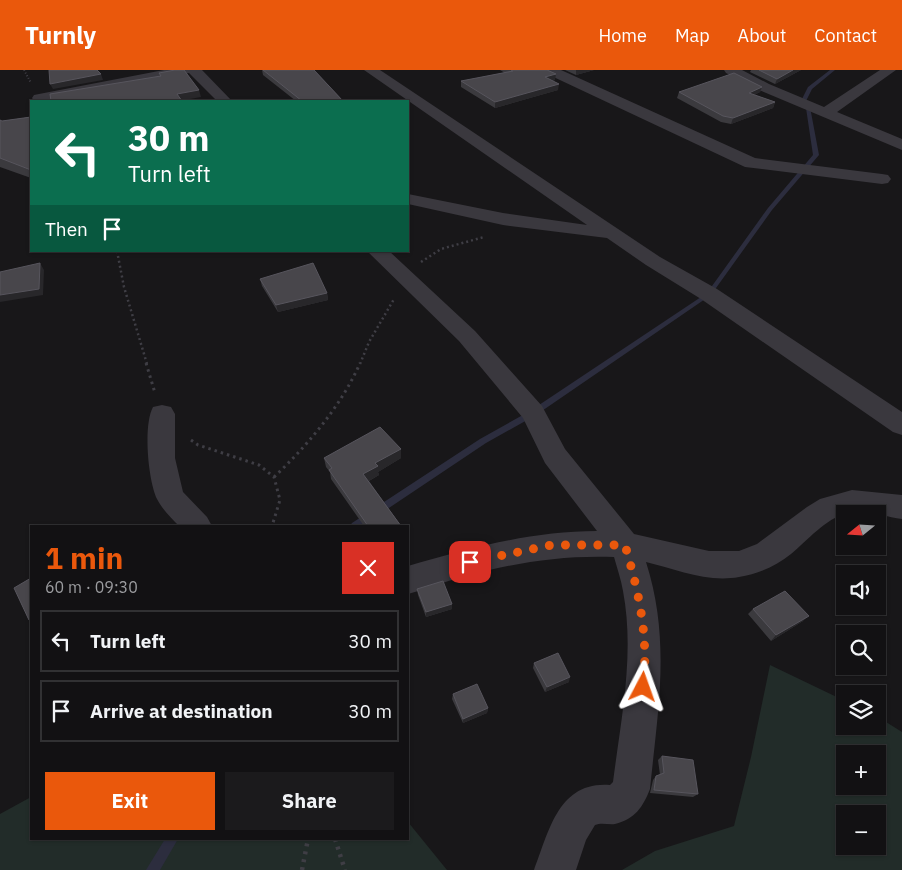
<!DOCTYPE html>
<html lang="en">
<head>
<meta charset="utf-8">
<style>
  :root { --surface:#121113; --page:#1b1a1c; --text:#f1f3f6; --muted:#9c9da0; --line:#313133; --accent:#ea580c }
  body { margin:0; font-family:"IBM Plex Sans",sans-serif; background:var(--page); color:var(--text); height:100vh; display:flex; flex-direction:column; font-size:19px; white-space:nowrap }
  * { box-sizing:border-box; margin:0 }
  p { font-size:16px; color:var(--muted) }
  .icon { flex:none; width:28px; height:28px; fill:none; stroke:currentColor; stroke-width:2; stroke-linecap:round; stroke-linejoin:round }
  .map { position:relative; flex:1; overflow:hidden }
  .panel { position:absolute; left:30px; top:455px; width:379px; height:315px; display:flex; flex-direction:column; background:var(--surface); border-radius:0px; box-shadow:0 1px 4px #0004,0 0 0 1px var(--line) }
  .panel>* { flex:none }
  .top-card { position:absolute; left:30px; top:30px; width:379px; height:152px; border-radius:0px; box-shadow:0 1px 4px #0004,0 0 0 1px var(--line); background:#0b6e4f; color:#fff; overflow:hidden }
  .needle { width:32px; rotate:252deg }
  .controls { position:absolute; left:836px; top:435px; display:grid; gap:10px }
  .controls a { display:grid; place-items:center; width:50px; height:50px; border-radius:0px; background:var(--surface); box-shadow:0 1px 4px #0004,0 0 0 1px var(--line); font-size:25px }
  .pin { position:absolute; display:grid; place-items:center; width:42px; height:42px; color:#fff; margin:-21px; border-radius:10px; box-shadow:0 2px 8px #0006 }
  .me { position:absolute; width:55px; margin:-28px; rotate:4deg; stroke-linejoin:round; filter:drop-shadow(0 0 4px #0008) }
  .turn { display:flex; align-items:center; gap:18px; height:105px; padding:0 15px; font-size:22px }
  .turn .icon { width:65px; height:65px; stroke-width:2.5 }
  .turn b { display:block; font-size:35px; line-height:42px }
  .then { display:flex; align-items:center; height:48px; padding:0 15px; background:#0003; gap:10px; font-size:19px }
  .round { display:grid; place-items:center; flex:none; width:52px; height:52px; border-radius:0px; background:var(--page) }
  .overview { display:flex; align-items:center; justify-content:space-between; height:85px; padding:0 15px }
  h1 { font-size:30px; font-weight:700; line-height:38px; color:var(--accent) }
  .action { display:flex; gap:10px; margin-top:auto; padding:10px 15px }
  .action a { flex:1; height:58px; border-radius:0px; background:var(--accent); color:#fff; font-size:20px; font-weight:700; line-height:58px; text-align:center }
  .action a+a { background:var(--page); color:var(--text) }
  ul { padding:0; list-style:none }
  li { display:flex; align-items:center; gap:15px; height:62px; margin:0 10px 8px; padding:0 5px; border:2px solid var(--line); border-radius:0px }
  li div { flex:1 }
  li b { display:block; font-size:19px }
  li em { font-style:normal }
  header { display:flex; align-items:center; gap:30px; box-sizing:border-box; height:70px; padding:0 25px; background:var(--accent); color:#fff }
  header strong { font-size:24px }
  nav { display:flex; gap:28px; margin-inline-start:auto; font-size:18px }
  .map>svg:first-child { display:block }
</style>
</head>
<body>
<header>
<strong>Turnly</strong>
<nav><a>Home</a><a>Map</a><a>About</a><a>Contact</a></nav>
</header>
<div class="map">
<svg width="902" height="800" viewBox="0 0 902 800">
  <rect width="100%" height="100%" fill="#181719"/>
  <path fill="#222c29" fill-rule="evenodd" d="M770,595L845,631V656H878V647L902,662V800H622L655,781L734,756L751,687ZM845,684H878V716H845ZM845,744H878V776H845Z
    M31,727V769H408V752L447,800H0V744Z"/>
  <g fill="none" stroke-linecap="round" stroke-linejoin="round">
    <path fill="#2c2d3e" fill-rule="evenodd" d="M830,0H835L812,19L805,33L810,37L819,85L772,140L711,225L536,345L486,373L362,456H350L352,453L480,369L530,341L707,223L768,138L813,85L806,38L800,33L808,17Z
      M165,769H178L160,800H146Z"/>
    <path stroke="#3f3e45" stroke-width="2" stroke-dasharray="1 2" stroke-linecap="butt" d="M24,0L31,13"/>
    <path stroke="#3f3e45" stroke-width="2.5" stroke-dasharray="2 3" stroke-linecap="butt" d="M117,181L124,217L147,294
      M421,192L441,179L484,167
      M360,294L369,272L394,229"/>
    <path stroke="#3f3e45" stroke-width="3" stroke-dasharray="2.5 4" stroke-linecap="butt" d="M146,293L155,323
      M191,370L198,375L259,395L274,407L280,430L272,456
      M274,407C307,376 342,335 360,293"/>
    <path stroke="#3f3e45" stroke-width="4.5" stroke-dasharray="3 5" stroke-linecap="butt" d="M335,769L345,800
      M302,800L308,769"/>
    <path fill="#3a383e" fill-rule="evenodd" d="M164,0H202L232,31H217L189,3L45,31H34L32,28L34,25L39,24Z
      M364,0H380L660,187L717,219L902,342V365L893,362L701,229L646,195L607,168L503,155L408,134V124L503,143L587,155Z
      M543,0H561L755,88L882,104L888,105L891,109L888,113L882,114L745,97L545,3Z
      M724,0H742L769,14L824,37L880,0H896L837,42L902,69V80L759,20L726,3Z
      M367,181H389L475,261L542,336L565,379L634,464L709,481H739L757,474L807,437L820,429L852,420L902,425V449C884,446 865,440 846,444C826,448 807,471 791,484C776,496 758,504 739,507C707,513 676,499 646,492C671,570 658,639 650,719C643,737 635,749 615,754C608,755 602,752 595,755L586,770L576,800H534C549,762 558,711 610,715L613,712C621,649 635,584 623,521C621,509 617,498 614,487C562,485 512,493 462,507C444,512 426,519 408,524V496C470,478 532,461 597,461L545,393L523,348L459,271Z
      M162,335L171,337L175,344V388L183,422L207,447L212,456H179C171,448 162,439 157,429C148,410 143,355 153,337Z"/>
  </g>
  <path fill="#3b3a3e" d="M262,0H314L343,31H296L263,5Z
    M500,0H547L555,10L552,11L558,20L495,38L461,17V11L505,3Z
    M565,0H594L576,5Z
    M751,0H801L775,14L750,2Z
    M762,17L760,22L754,25L775,32L773,38L731,54L721,52L677,28L679,22Z
    M31,47V108L0,97V50L2,51Z
    M260,209L327,223L328,230L278,242L262,216Z
    M401,379V388L378,402L379,405L369,411L401,456H364L331,409L330,402L326,397L324,388Z
    M417,519L452,534V539L426,547L418,525Z
    M753,539L803,551L771,571L748,544Z
    M534,593L569,612L545,622L533,598Z
    M453,624L488,638L487,643L463,653L452,629Z
    M662,686L698,724L693,727L650,723L653,710L656,706L660,705L658,690Z"/>
  <path fill="#28272a" d="M576,0H594L576,5Z
    M793,0H801L775,14L777,9Z
    M101,4L103,10L53,19L50,14Z
    M556,4L555,10L545,13V7Z
    M559,14L558,20L495,38V32Z
    M762,17L760,22L747,29L749,23Z
    M199,20L201,27L179,31L177,24Z
    M775,32L773,38L731,54L733,48Z
    M40,193L44,200L43,225L0,232V225Z
    M327,223L328,230L278,242L276,235Z
    M401,379V388L378,402L379,405L365,413L363,404L375,393Z
    M452,534V539L426,547V542Z
    M809,546L803,551L771,571L776,565Z
    M570,607L569,612L545,622L547,617Z
    M488,638L487,643L463,653V649Z"/>
  <path fill="#48464b" stroke="#57555d" d="M49,0H97L101,4L50,14Z
    M175,0H184L199,20L177,24L182,31H51L50,24L161,6L159,3Z
    M263,0H314L343,31H302Z
    M511,0H547L556,4L545,7L559,14L495,32L461,11L513,1Z
    M759,0H793L777,9Z
    M734,3L762,17L749,23L775,32L733,48L723,46L679,22Z
    M31,47V100L0,88V50L2,51Z
    M40,193L39,219L0,225V202Z
    M313,193L327,223L276,235L260,209Z
    M380,357L401,379L375,393L378,396L363,404L401,456H368L329,400L332,398L324,388Z
    M31,508V548L29,550L14,518Z
    M443,511L452,534L426,542L417,519Z
    M785,521L809,546L776,565L753,539Z
    M558,583L570,607L547,617L534,593Z
    M477,614L488,638L463,649L453,624Z
    M662,686L693,690L698,724L654,720L656,706L664,703Z"/>
  <g fill="none" stroke-linecap="round" stroke-linejoin="round">
    <path stroke="#ea580c" stroke-width="9" stroke-dasharray="0 16.2" d="M470,492L552,475H625C639,523 649,567 643,617"/>
  </g>
</svg>
<div class="controls">
<a><svg class="needle" viewBox="-14 -14 28 28"><path d="M0-13l5 13h-10z" fill="#e53935"/><path d="M0 13l5-13h-10z" fill="#9c9da0"/></svg></a>
<a><svg class="icon" aria-label="sound" viewBox="0 0 24 24"><path d="M4 9h4l5-4v14l-5-4H4zM17 9q2 3 0 6"/></svg></a>
<a><svg class="icon" aria-label="search" viewBox="0 0 24 24"><circle cx="10" cy="10" r="6"/><path d="M15 15l6 6"/></svg></a>
<a><svg class="icon" aria-label="layers" viewBox="0 0 24 24"><path d="M12 4l9 5-9 5-9-5zM3 14l9 5 9-5"/></svg></a>
<a>+</a>
<a>−</a>
</div>
<div class="pin" style="left:470px;top:492px;background:#d93025"><svg class="icon" aria-label="arrive" viewBox="0 0 24 24"><path d="M6 21V4h12l-3 4 3 4H6"/></svg></div>
<svg class="me" style="left:643px;top:617px" viewBox="-20 -20 40 40"><path d="M0-17L14 15 0 8-14 15z" fill="#ea580c" stroke="#fff" stroke-width="4"/></svg>
<div class="top-card">
<div class="turn"><svg class="icon" aria-label="left" viewBox="0 0 24 24"><path d="M17 20v-9H6M10 6l-5 5 5 5"/></svg><div><b>30 m</b>Turn left</div></div>
<div class="then">Then<svg class="icon" aria-label="arrive" viewBox="0 0 24 24"><path d="M6 21V4h12l-3 4 3 4H6"/></svg></div>
</div>
<section class="panel">
<div class="overview"><div><h1>1 min</h1><p>60 m · 09:30</p></div><a class="round" style="background:#d93025;color:#fff"><svg class="icon" aria-label="close" viewBox="0 0 24 24"><path d="M6 6l12 12M18 6L6 18"/></svg></a></div>
<ul>
<li><svg class="icon" aria-label="left" viewBox="0 0 24 24"><path d="M17 20v-9H6M10 6l-5 5 5 5"/></svg><div><b>Turn left</b></div><em>30 m</em></li>
<li><svg class="icon" aria-label="arrive" viewBox="0 0 24 24"><path d="M6 21V4h12l-3 4 3 4H6"/></svg><div><b>Arrive at destination</b></div><em>30 m</em></li>
</ul>
<div class="action"><a>Exit</a><a>Share</a></div>
</section>
</div>
</body>
</html>
